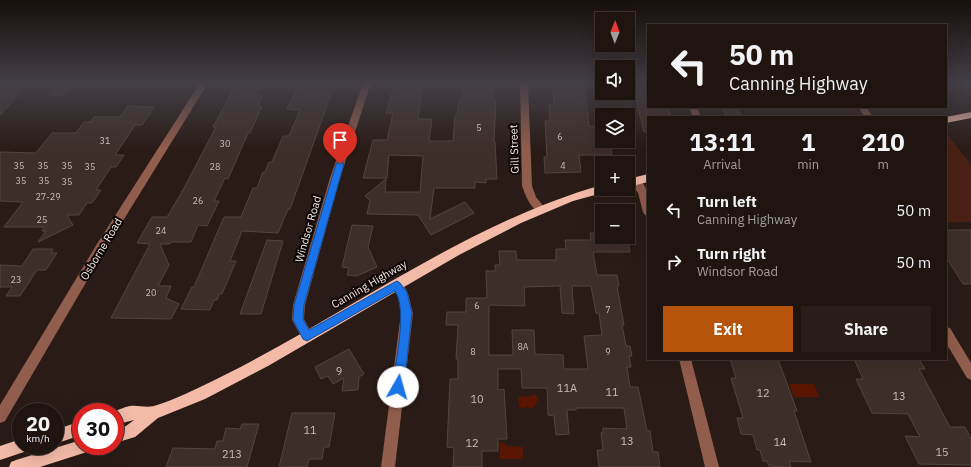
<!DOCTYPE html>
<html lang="en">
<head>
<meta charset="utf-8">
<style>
  :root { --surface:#201410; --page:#281d19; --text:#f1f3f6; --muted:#a29e9f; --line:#3d3330; --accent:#b45309 }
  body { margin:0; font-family:"IBM Plex Sans",sans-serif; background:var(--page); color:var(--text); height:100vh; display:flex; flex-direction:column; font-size:15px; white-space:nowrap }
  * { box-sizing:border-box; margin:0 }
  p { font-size:13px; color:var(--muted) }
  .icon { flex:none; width:22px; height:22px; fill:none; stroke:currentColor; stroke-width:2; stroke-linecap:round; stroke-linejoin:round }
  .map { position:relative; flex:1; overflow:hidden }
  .sheet { position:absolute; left:647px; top:116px; width:300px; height:244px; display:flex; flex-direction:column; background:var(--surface); border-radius:0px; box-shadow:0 4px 16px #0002,0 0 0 1px var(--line) }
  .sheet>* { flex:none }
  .hud { position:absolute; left:647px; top:24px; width:300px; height:84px; border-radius:0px; box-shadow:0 4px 16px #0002,0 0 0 1px var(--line); background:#201410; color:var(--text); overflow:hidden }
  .needle { width:26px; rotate:1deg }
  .controls { position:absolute; left:595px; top:12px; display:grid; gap:8px }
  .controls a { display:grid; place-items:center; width:40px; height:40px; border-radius:0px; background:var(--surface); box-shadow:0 4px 16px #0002,0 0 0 1px var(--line); font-size:20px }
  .speed { position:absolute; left:12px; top:403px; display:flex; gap:8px; font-size:20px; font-weight:700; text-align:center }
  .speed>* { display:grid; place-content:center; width:52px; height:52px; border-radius:50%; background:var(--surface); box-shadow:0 4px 16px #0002,0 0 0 1px var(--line); line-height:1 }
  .speed small { font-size:10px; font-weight:400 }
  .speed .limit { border:6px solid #d22; background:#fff; color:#111 }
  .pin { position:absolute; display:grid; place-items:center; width:34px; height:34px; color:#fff; margin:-41px -17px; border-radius:50% 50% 50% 0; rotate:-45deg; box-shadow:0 0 4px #0007 }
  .pin .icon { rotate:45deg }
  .me { position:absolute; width:44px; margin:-22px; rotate:7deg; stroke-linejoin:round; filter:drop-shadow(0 0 3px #0008) }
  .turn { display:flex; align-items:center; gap:14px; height:84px; padding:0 16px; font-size:18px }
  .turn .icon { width:52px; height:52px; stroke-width:2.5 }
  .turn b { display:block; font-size:28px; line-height:34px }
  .eta { display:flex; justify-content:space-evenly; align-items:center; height:68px; text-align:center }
  .eta b { font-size:24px; font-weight:700; line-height:28px }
  .primary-button { display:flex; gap:8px; margin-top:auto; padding:8px 16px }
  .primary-button a { flex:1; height:46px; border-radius:0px; background:var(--accent); color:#fff; font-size:16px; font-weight:700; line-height:46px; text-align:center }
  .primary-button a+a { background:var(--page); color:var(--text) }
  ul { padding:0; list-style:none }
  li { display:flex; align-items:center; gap:12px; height:52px; padding:0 16px }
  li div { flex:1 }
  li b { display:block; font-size:15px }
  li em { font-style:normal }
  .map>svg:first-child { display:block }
</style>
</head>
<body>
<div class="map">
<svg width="971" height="467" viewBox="0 0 971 467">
  <rect width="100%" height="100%" fill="#2a1b16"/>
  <path fill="#4a2114" d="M946,136H948L971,164V222H946Z"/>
  <path fill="#591500" d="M789,384H814L819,397H794Z
    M532,395H536L538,400L533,408L526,407L519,409L518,408L520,406L518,401L519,397L522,396L528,397Z
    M499,443H504L507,446L523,447V459H500Z"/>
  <path fill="#3e2e28" stroke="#55433e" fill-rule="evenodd" d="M59,83H73L63,95H49Z
    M237,83H262L255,95L262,96L258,106H262L250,133H248L228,179L225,178L214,201H219L207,226L198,225L191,242H171L170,244H160L169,265L158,286H171L166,298L179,304L171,319L111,318L150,244L137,243L152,217H167L183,190L216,127H213Z
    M313,83H335L290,209H288L278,233L242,231L230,261H236L222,294H219L217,300H214L210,310L181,309L192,287H194L224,217H241L253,188H257L263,172H265L269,162H272L283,136H289L300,110L287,109L299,84Z
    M395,83H423L418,119H432L429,141H453L455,116H457L459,99H462L464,85L492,83V100H496L494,142H495L497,179H486V183L475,182V188H434L430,219L465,202L474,213L431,235L418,215L367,214L370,201L365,196L386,179L385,192H420L423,156L389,155L387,178H363L373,140H387L393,113H386Z
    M552,83H584L589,126H602V141H610L612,155H579L581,172L545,173L544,157H547L545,121H550L549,105H554Z
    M632,83H648V107H668L671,117H648V131L644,132Z
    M0,86H21L16,91H22L0,115Z
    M128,106L154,107L142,125H135L115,155H124L116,167H111L96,190H101L92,203H87L79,215H67L73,225L38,242L46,231H42L44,227H4L23,202L0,201V152L36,153L52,133H76L84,122H91L94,117H120Z
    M722,107H737L741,117H726Z
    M352,225L373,226L368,247L377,267L357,276L347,275L349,268L342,267Z
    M946,230H971V284H963L946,257Z
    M590,233H602V237H627L630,252H593L597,275H617L619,286H617L624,325H622L626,346H630L632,356H629L631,367H627L630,387H638L647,431H650L653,452H658L660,467H599L597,450H603L601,433H603V428L627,429L624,408H576V410H567L569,434L556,435L554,416L548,415L547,388H522L521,369H498V390L504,389L507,439H498V451H482V467H453L454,448L447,447L450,379H458V359H456L458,325H446L447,312H466V298H487L486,271H495V265H500L499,251H516L517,260H556V249H566L565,240H591ZM560,286L562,313L574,314L572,286H591L596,313H599L602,335L584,336L588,369H564L563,355L535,354L534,330H512L513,355H489V305L525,306L524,287Z
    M267,240L283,241L261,314H240Z
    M33,249H53L51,253H57L46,270H37L20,296H6L12,287H0V265L22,266Z
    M349,349L364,374L359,377L358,390L342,391L344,378L333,384L328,376L321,379L315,367Z
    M730,359H778L797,411H794L811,462L789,461L791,467L769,466L767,461H763L760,450H757L753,435L741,434L737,418H743L731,378H736Z
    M854,359H919L925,369H919L950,427H965L971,439V465L919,464L905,436L920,437L908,414L872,413L856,379H863Z
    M292,413H335L329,447H324L322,459H309L307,467H279Z
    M242,424H259L247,467H166L173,448L215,449L217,441H223L226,428L240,429Z"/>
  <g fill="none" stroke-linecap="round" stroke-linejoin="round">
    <path fill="#915d4c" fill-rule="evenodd" d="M200,83H208L105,250L5,421L0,423V405L97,244Z
      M363,83H371L340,178L305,305L304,319L313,336L311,340L307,341L303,340L292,320L293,305L330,178Z
      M520,83H528L532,186L536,197L546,209L541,213C530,209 526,196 522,186Z
      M689,107H697L701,117H693Z
      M858,107H866L873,117H865Z
      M635,178C650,182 648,203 648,216L645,215L643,212L638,193L630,181Z
      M397,281C409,285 410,303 413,313L395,467H381L401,313L398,296L392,286L393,283Z
      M946,327L950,328L971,363V380L967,378L946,343Z
      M679,359H691L719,467H705Z"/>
    <path fill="#f3baa8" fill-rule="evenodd" d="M971,112V118L946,123V117Z
      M648,174V182L628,187V179Z
      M602,185V189H607L606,192L573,201L521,223L459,255L268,366L205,399L158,418L135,437L115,443V429L126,426L134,420L115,425V412H113C118,410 124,407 130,406C137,405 146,408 154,406C168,402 183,395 196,389C332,326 457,226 602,185Z
      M81,421V435L55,444V430Z
      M21,439V446H29L27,451L0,460V446Z
      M81,440V446H92L90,451L40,467H9L11,462L16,460Z"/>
  </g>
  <linearGradient id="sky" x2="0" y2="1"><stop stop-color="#170f0c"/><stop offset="0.56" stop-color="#443f47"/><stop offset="1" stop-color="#443f47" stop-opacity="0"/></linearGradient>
  <rect width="971" height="149" fill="url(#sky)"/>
  <path fill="#1a73e8" stroke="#114b97" d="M340,161L344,164L304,305L303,319L309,330L393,283L397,281L400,283L407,292L412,313L404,387L402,391L398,393L394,391L392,387C395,364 408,310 395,291L307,341L303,339L293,320L294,305L336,164Z"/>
  <g text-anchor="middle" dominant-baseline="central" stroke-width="4" stroke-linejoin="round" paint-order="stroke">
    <g font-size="9" fill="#cabdb9">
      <text x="479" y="127">5</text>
      <text x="560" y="136">6</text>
      <text x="105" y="140">31</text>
      <text x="225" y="143">30</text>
      <text x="19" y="165">35</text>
      <text x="43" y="165">35</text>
      <text x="67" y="165">35</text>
      <text x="563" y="165">4</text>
      <text x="90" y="166">35</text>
      <text x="215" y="166">28</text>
      <text x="21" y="180">35</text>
      <text x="44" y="180">35</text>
      <text x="67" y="181">35</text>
      <text x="48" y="196">27-29</text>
      <text x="198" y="200">26</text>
      <text x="42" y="219">25</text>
      <text x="161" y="230">24</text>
      <text x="16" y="279">23</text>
      <text x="151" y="292">20</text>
      <text x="477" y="305">6</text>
      <text x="608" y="309">7</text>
      <text x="523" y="346">8A</text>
      <text x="473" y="351">8</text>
      <text x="608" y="351">9</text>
    </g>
    <g font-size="11" fill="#f8ede9" stroke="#0e0706">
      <text transform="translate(514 149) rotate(-92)">Gill Street</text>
      <text transform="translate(308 229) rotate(-74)">Windsor Road</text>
      <text transform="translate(101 249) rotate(-59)">Osborne Road</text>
      <text transform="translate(369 284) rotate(-30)">Canning Highway</text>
    </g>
    <g font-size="11" fill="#cabdb9">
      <text x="339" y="371">9</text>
      <text x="567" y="388">11A</text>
      <text x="612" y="392">11</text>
      <text x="763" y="393">12</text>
      <text x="899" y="396">13</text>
      <text x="477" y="399">10</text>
      <text x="310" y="430">11</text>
      <text x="627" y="441">13</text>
      <text x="780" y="442">14</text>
      <text x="472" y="443">12</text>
      <text x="942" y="452">15</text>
      <text x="232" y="454">213</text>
    </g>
  </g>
</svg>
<div class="controls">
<a><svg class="needle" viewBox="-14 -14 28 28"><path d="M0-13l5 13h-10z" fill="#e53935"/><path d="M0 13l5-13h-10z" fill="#a29e9f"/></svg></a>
<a><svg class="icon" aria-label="sound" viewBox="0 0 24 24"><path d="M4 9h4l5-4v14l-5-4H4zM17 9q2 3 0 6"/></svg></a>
<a><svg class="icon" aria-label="layers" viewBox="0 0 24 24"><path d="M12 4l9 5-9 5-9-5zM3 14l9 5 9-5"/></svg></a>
<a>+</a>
<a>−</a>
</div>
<div class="speed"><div>20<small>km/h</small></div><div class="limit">30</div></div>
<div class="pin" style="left:340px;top:164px;background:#d93025"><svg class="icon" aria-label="arrive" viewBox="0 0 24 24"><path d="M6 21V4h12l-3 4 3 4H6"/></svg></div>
<svg class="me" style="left:398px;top:387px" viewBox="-20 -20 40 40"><circle r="19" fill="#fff"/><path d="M0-13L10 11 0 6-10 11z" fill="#1a73e8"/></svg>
<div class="hud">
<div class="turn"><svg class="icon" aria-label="left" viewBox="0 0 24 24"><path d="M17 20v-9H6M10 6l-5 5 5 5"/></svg><div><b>50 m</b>Canning Highway</div></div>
</div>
<section class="sheet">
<div class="eta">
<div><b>13:11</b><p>Arrival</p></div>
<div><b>1</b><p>min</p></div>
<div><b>210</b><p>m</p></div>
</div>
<ul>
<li><svg class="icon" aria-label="left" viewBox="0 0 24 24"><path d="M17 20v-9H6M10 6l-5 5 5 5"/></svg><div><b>Turn left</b><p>Canning Highway</p></div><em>50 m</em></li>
<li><svg class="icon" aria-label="right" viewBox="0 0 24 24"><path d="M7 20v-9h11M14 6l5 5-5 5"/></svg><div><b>Turn right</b><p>Windsor Road</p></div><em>50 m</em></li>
</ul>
<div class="primary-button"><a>Exit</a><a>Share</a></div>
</section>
</div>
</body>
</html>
